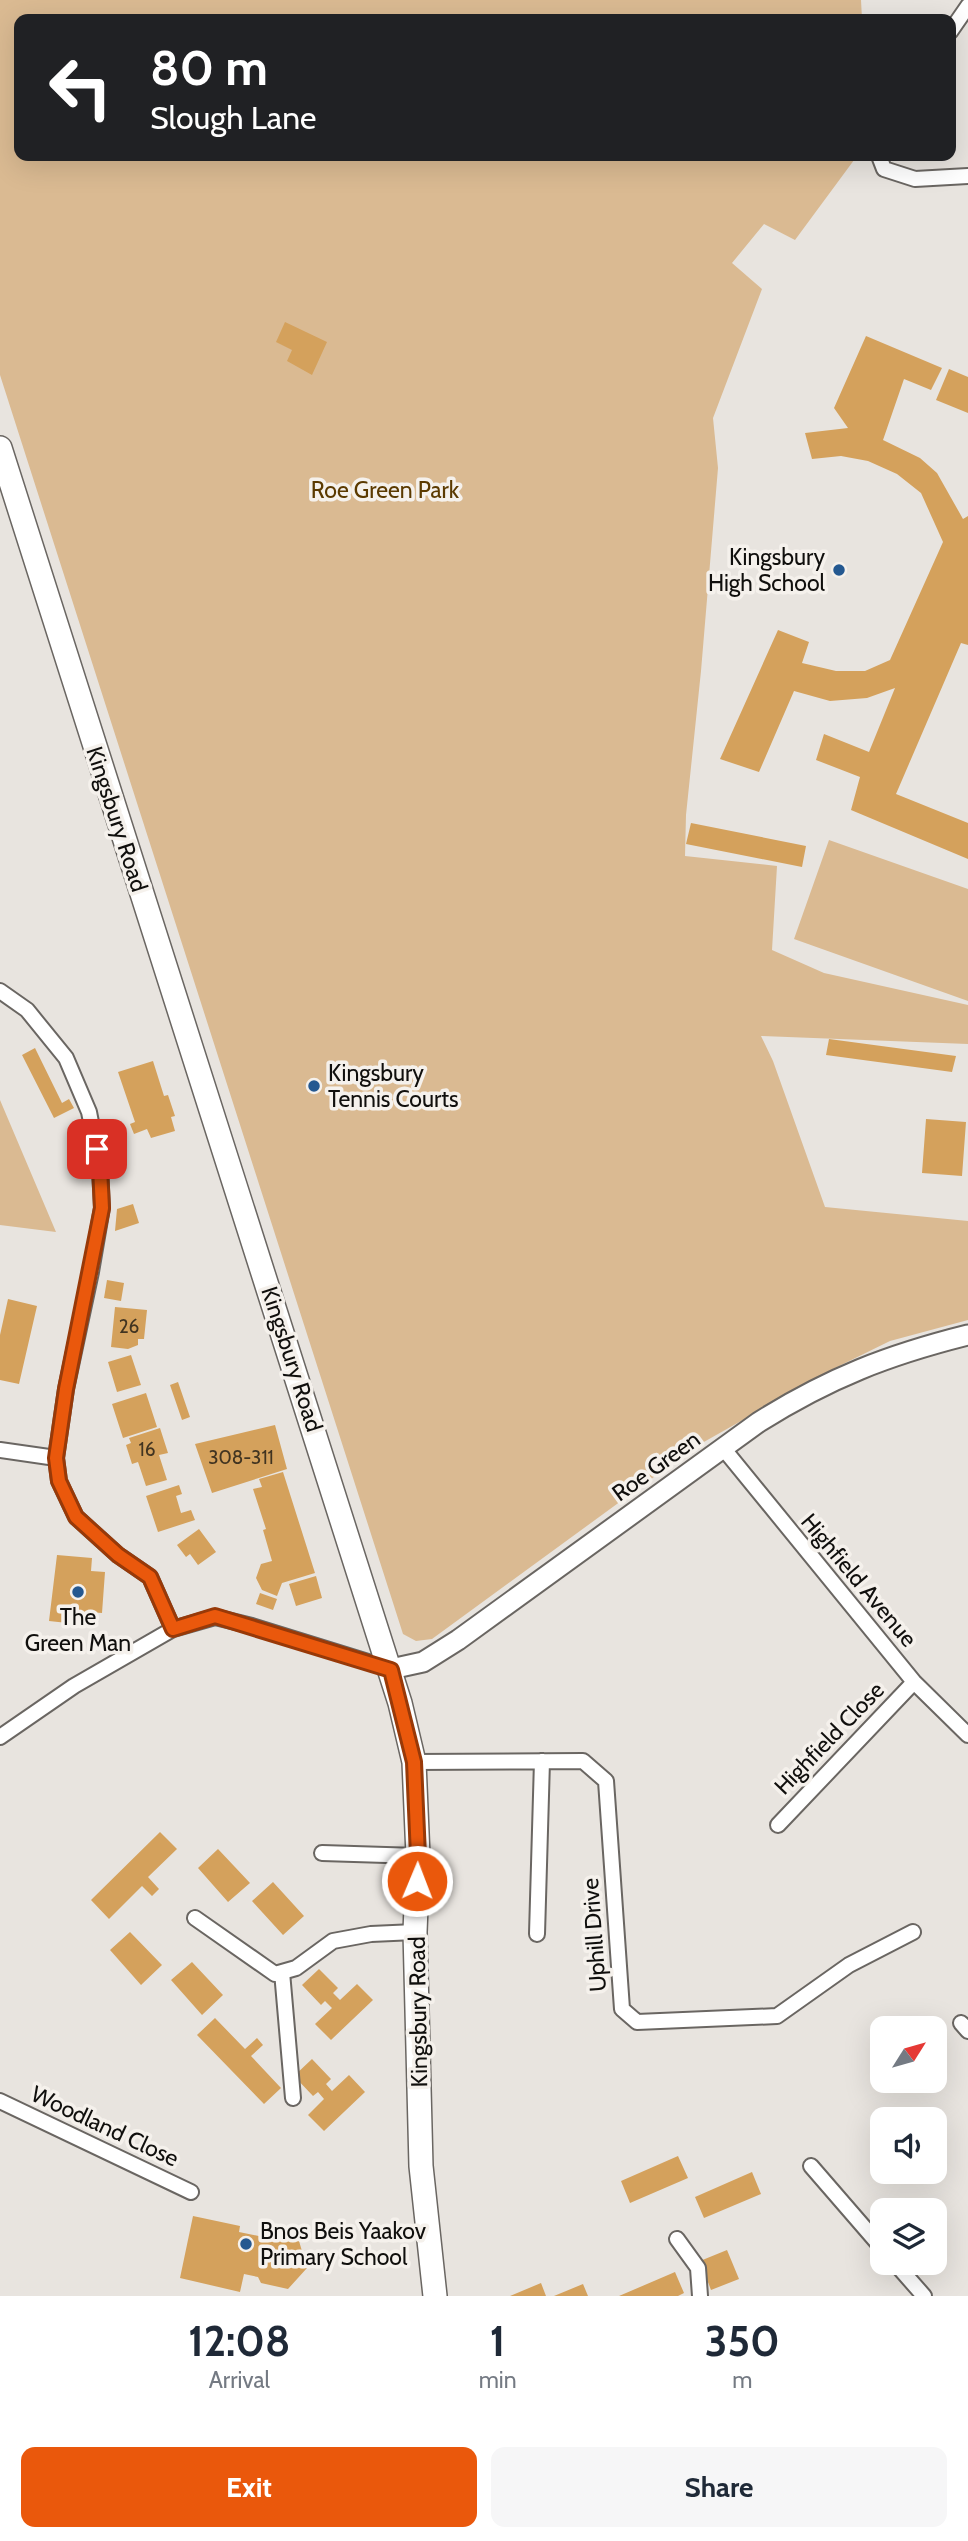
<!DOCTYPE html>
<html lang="en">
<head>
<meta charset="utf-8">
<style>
  :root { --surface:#fff; --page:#f6f6f7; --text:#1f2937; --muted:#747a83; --accent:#ea580c }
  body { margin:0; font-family:Cabin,sans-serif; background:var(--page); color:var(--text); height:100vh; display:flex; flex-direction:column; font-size:26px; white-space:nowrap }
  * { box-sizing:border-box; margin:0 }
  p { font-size:23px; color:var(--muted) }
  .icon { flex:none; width:38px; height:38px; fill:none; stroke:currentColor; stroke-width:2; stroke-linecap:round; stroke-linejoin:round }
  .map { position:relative; height:2296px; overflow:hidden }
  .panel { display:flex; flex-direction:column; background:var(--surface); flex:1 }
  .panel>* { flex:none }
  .banner { position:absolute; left:14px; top:14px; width:942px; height:147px; border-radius:14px; box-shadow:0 7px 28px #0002; background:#202124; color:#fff; overflow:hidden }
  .needle { width:46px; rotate:53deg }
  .controls { position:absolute; left:870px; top:2016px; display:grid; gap:14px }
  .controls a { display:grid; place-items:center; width:77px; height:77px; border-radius:14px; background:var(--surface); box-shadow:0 7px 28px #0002; font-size:35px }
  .pin { position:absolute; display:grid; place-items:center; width:60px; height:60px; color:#fff; margin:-30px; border-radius:14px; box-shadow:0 4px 10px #0006 }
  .me { position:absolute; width:77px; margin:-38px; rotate:1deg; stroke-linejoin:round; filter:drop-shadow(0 0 5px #0008) }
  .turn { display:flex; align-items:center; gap:24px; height:147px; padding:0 21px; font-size:32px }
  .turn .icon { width:91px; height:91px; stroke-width:2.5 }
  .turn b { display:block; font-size:49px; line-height:60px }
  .eta { display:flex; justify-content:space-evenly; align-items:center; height:119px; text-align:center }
  .eta b { font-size:42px; font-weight:700; line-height:49px }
  .action { display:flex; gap:14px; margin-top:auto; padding:14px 21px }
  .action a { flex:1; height:80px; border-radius:14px; background:var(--accent); color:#fff; font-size:28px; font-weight:700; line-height:80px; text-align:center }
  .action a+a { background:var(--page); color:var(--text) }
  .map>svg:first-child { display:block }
</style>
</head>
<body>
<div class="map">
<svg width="968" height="2296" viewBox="0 0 968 2296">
  <rect width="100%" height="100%" fill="#e8e4df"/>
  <path fill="#daba92" d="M0,0H861L862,19H19V156H857L795,240L764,224L732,263L762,289L713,418L718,468L701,671L686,815L685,856L777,866L772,950L824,973L968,1005V1044L761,1036L773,1061L825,1207L968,1221V1320L890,1341L835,1368L695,1447L432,1639L416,1641L403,1634L0,375Z
    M829,840L968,889V1001L794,939Z
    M0,1100L56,1232L0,1225Z"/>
  <path fill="#d4a15c" d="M285,322L327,342L312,375L287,361L292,350L276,342Z
    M866,336L942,368L931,390L904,379L883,440L920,458L937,473L963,519L968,516V645L961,643L896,794L968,823V859L851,810L860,777L816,760L824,734L869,752L895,688L867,698L830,701L794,691L759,772L720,759L778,630L809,642L802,663L836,671H865L890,660L943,542L921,493L897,474L868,461L841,456L812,459L805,433L848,428L834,408Z
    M949,369L968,377V413L936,400Z
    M691,823L806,846L802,867L686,844Z
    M829,1039L956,1056L952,1072L826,1055Z
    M35,1048L62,1103L69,1099L74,1108L54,1118L22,1055Z
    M153,1061L164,1096L168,1095L175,1116L171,1117L175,1131L151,1138L147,1129L134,1134L130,1124L135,1122L118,1072Z
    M926,1119L966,1122L962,1176L922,1173Z
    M133,1204L139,1223L115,1231L117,1209Z
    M107,1280L124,1283L121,1301L104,1298Z
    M8,1299L37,1306L19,1384L0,1380V1335Z
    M115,1307L147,1310L144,1339H138V1345L128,1349L111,1347Z
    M131,1355L141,1385L117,1392L108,1362Z
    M178,1382L190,1417L182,1420L170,1385Z
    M146,1393L157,1427L123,1438L112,1404Z
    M275,1425L287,1469L212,1493L195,1444Z
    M160,1428L168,1453L159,1455L167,1480L146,1486L138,1462L132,1464L126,1445L131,1443L129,1438Z
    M283,1472L315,1573L282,1583L277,1596L262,1590L256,1578L261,1564L272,1561L263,1530L266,1529L253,1489L262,1487L259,1479Z
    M179,1485L182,1494L176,1496L181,1513L191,1510L195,1520L158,1532L146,1496Z
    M199,1529L216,1552L198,1565L190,1554L186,1557L177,1545Z
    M57,1555L92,1558L91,1571L105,1572L102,1613L88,1612L86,1625L49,1621Z
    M316,1576L322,1598L296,1606L289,1584Z
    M260,1593L277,1599L273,1610L256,1604Z
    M160,1832L177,1849L148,1877L159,1889L152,1896L142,1886L109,1919L91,1900Z
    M218,1849L250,1883L228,1902L198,1868Z
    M273,1882L304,1916L283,1935L252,1901Z
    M130,1932L162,1965L141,1985L110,1950Z
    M192,1962L223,1995L202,2015L171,1980Z
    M319,1969L338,1988L333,1993L340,2000L357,1984L373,2000L331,2040L315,2024L332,2008L325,2001L321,2005L302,1985Z
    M215,2018L245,2049L257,2038L263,2045L251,2056L281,2088L264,2104L197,2035Z
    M312,2059L331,2079L326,2084L332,2091L349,2075L365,2092L324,2131L308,2115L324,2099L318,2092L313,2096L294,2076Z
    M678,2156L688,2178L630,2203L621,2181Z
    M752,2172L761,2194L704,2218L695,2197Z
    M193,2216L240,2226L239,2232L268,2238L271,2234L299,2241L307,2268L288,2289L261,2283L258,2277L244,2274L240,2292L180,2278Z
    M727,2250L739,2279L711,2290L700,2261Z
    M675,2272L684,2293L678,2296H619Z
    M541,2283L546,2296H510Z
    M583,2284L588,2296H554Z"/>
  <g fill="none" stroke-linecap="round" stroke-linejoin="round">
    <g stroke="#6a6662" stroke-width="18">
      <path id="street" d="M950,32L968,6
        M879,156L884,169L915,179L968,176
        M0,991L27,1010L66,1058L89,1112L100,1168L102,1208L91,1272L66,1389L56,1458L59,1481L76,1517L118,1555L150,1577L173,1629
        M723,1448L914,1682L968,1735
        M0,1450L56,1458
        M0,1737L74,1686L173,1629L215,1617L252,1626L391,1669
        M414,1762L583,1761L606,1781L622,2009L637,2022L777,2016L849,1965L913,1932
        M778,1825L914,1682
        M322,1853L418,1856
        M195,1918L275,1974L296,1968L333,1941L371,1934L415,1932
        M537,1934L542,1761
        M282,1972L293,2098
        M961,2023L968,2031
        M0,2101L191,2192
        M811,2166L882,2248
        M677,2239L698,2268L700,2296
        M895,2263L924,2296"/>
    </g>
    <g stroke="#6a6662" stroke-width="23">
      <path id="secondary" d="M391,1669L423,1662L458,1640L759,1422C829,1378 888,1355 968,1335"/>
    </g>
    <g stroke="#6a6662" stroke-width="26">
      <path id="primary" d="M0,448L400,1703L414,1762L418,1856L415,1932L421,2166L435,2296"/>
    </g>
    <use href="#street" stroke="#fff" stroke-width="14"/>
    <use href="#secondary" stroke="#fff" stroke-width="19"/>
    <use href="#primary" stroke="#fff" stroke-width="23"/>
  </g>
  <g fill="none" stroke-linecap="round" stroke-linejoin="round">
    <g stroke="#983908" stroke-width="18">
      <path id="route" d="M97,1149L100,1168L102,1208L66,1389L56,1458L59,1481L76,1517L118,1555L150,1577L173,1629L215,1616L391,1670L414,1762L418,1856L417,1881"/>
    </g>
    <use href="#route" stroke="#ea580c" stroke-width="12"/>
  </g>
  <g fill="#245890" stroke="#f5f1ec" stroke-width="2.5">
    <circle cx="839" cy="570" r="7"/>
    <circle cx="314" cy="1086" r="7"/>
    <circle cx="78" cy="1592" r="7"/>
    <circle cx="246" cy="2244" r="7"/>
  </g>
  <g text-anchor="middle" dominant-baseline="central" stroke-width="7" stroke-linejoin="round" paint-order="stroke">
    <g font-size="19" fill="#413421">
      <text x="129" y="1326">26</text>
      <text x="147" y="1449">16</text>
      <text x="241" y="1457">308-311</text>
    </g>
    <g font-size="23" fill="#5b3a00" stroke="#f5f1ec">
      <text x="385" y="490">Roe Green Park</text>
    </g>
    <g font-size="23" fill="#100f0d" stroke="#f5f1ec" text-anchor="start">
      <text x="825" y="557" text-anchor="end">Kingsbury<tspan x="825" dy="26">High School</tspan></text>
      <text x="328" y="1073">Kingsbury<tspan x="328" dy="26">Tennis Courts</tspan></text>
      <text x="78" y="1617" text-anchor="middle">The<tspan x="78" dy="26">Green Man</tspan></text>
      <text x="260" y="2231">Bnos Beis Yaakov<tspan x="260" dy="26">Primary School</tspan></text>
    </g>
    <g font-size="23" fill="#100f0d" stroke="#f5f1ec">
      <text transform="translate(117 819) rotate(72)">Kingsbury Road</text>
      <text transform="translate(292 1359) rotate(72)">Kingsbury Road</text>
      <text transform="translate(656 1466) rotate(-36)">Roe Green</text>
      <text transform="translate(859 1580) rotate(50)">Highfield Avenue</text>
      <text transform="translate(829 1738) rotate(-46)">Highfield Close</text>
      <text transform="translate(594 1935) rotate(-94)">Uphill Drive</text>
      <text transform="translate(418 2012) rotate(-91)">Kingsbury Road</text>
      <text transform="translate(105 2126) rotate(25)">Woodland Close</text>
    </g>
  </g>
</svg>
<div class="controls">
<a><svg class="needle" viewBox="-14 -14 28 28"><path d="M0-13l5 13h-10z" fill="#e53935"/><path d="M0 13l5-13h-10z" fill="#747a83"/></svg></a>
<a><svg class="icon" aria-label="sound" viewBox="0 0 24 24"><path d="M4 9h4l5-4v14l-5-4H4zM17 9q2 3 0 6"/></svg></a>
<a><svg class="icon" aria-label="layers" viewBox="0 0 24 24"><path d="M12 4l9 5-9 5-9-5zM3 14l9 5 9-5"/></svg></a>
</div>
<div class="pin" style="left:97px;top:1149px;background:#d93025"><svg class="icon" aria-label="arrive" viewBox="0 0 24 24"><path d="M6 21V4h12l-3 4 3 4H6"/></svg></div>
<svg class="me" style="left:417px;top:1881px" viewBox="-20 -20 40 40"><circle r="17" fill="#ea580c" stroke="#fff" stroke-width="3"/><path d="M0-11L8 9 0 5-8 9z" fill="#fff"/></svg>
<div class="banner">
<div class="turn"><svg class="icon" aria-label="left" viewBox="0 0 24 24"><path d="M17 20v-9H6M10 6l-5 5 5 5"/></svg><div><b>80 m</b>Slough Lane</div></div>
</div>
</div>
<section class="panel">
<div class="eta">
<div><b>12:08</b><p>Arrival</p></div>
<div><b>1</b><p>min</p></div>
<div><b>350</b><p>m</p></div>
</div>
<div class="action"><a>Exit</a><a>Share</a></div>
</section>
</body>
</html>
